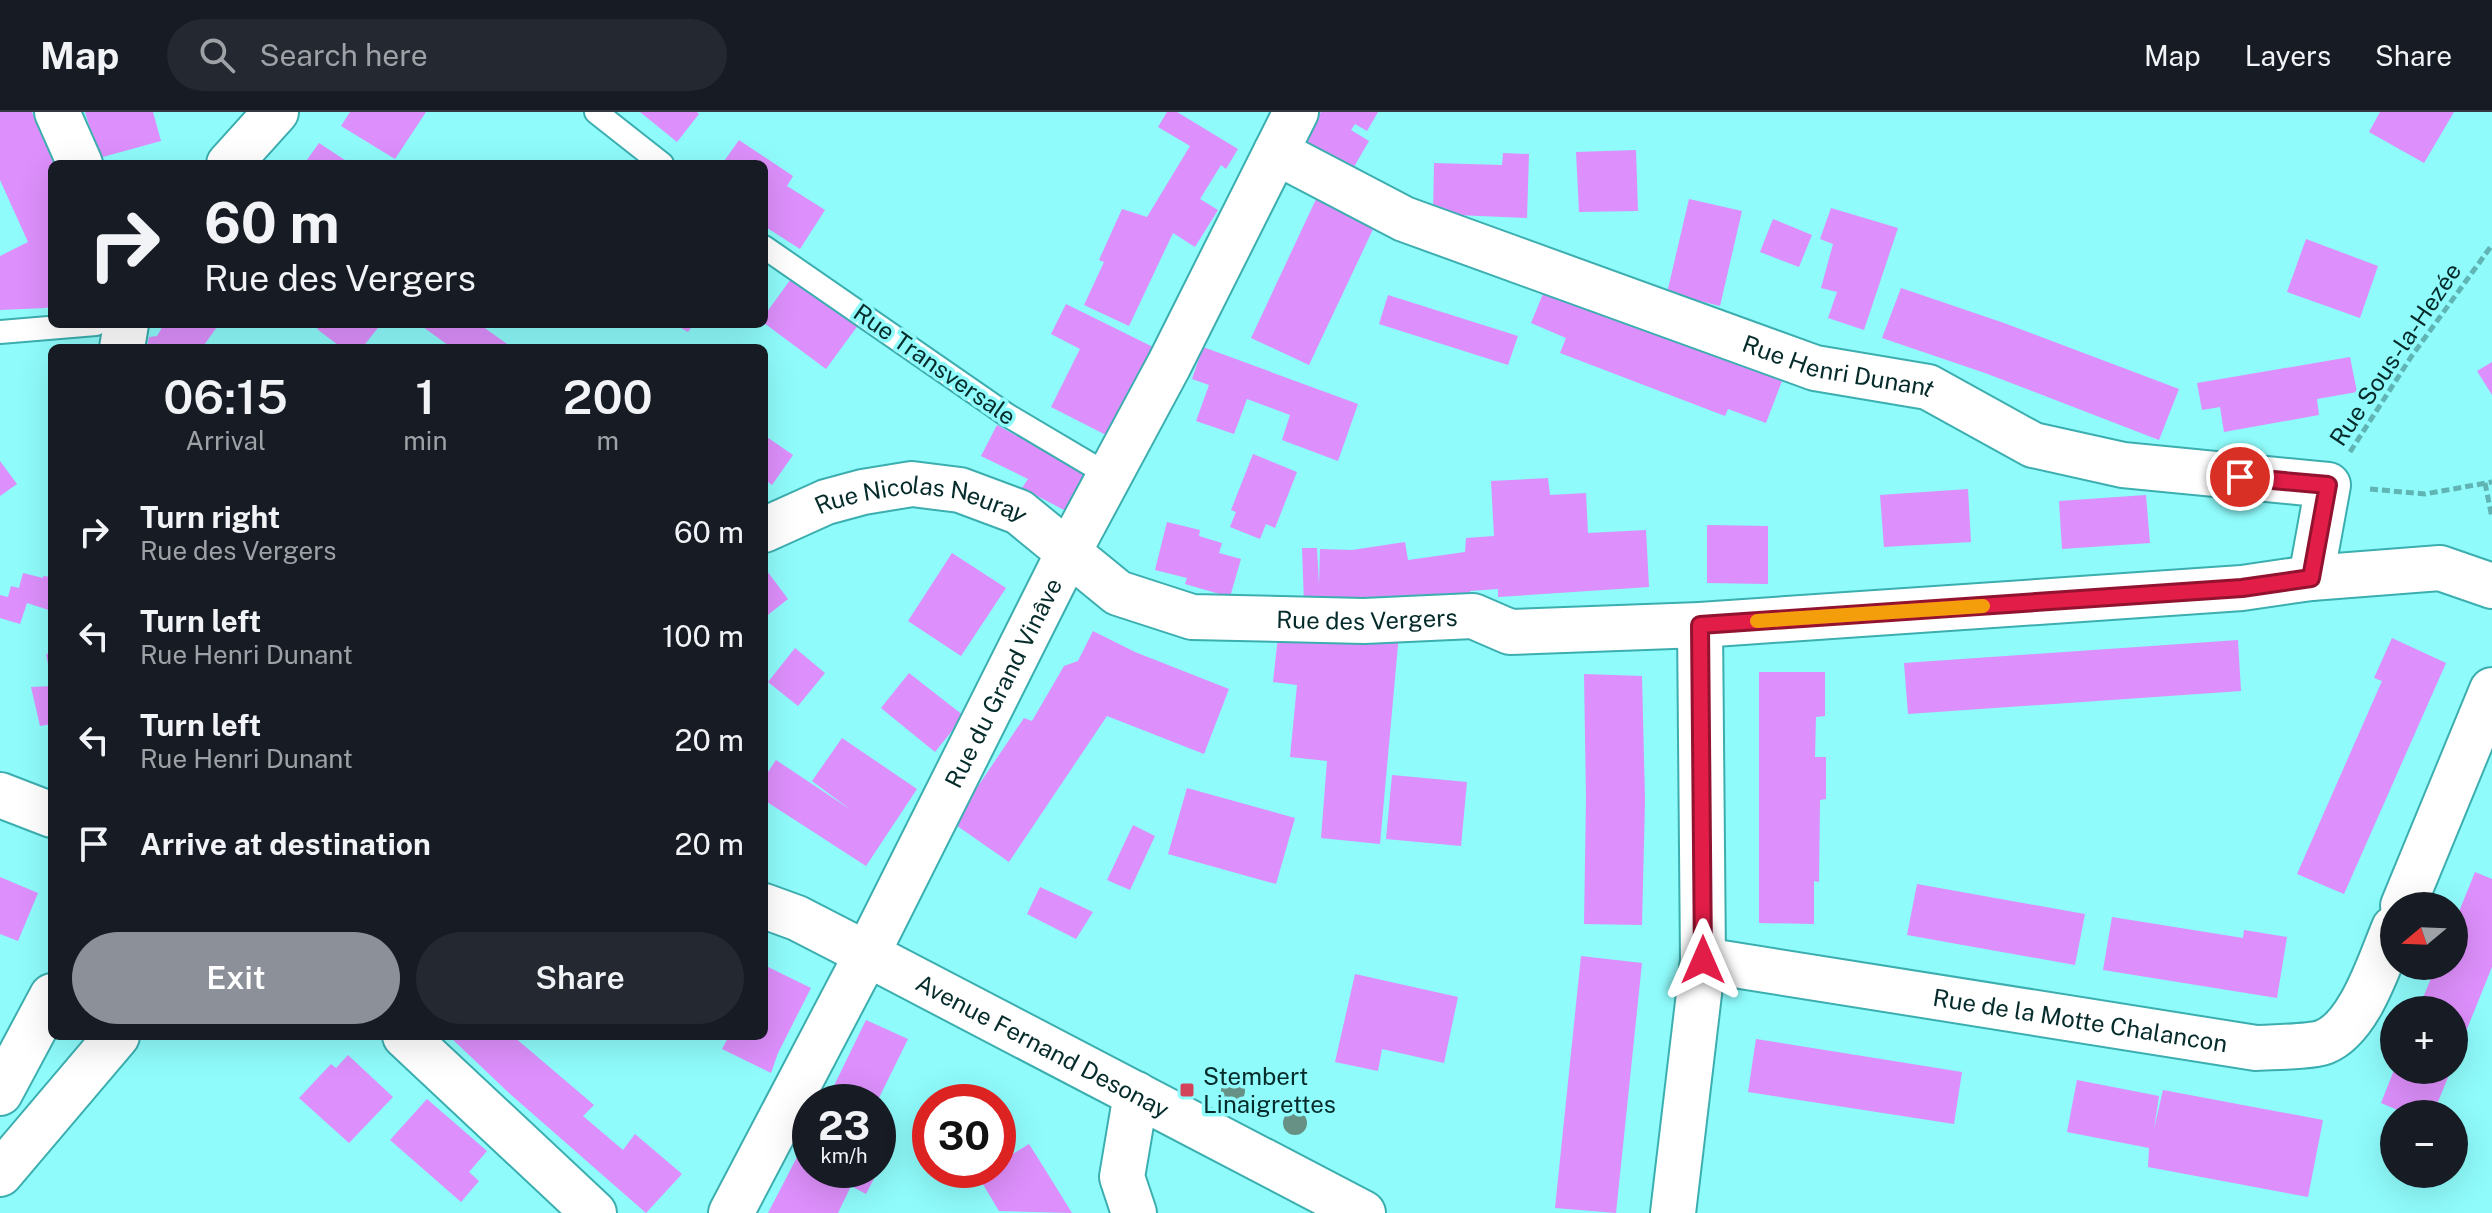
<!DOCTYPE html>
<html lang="en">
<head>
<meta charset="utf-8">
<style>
  :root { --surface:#171b24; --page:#242831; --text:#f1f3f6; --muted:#9ea1a6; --line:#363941; --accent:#8c9099 }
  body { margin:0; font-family:"Public Sans",sans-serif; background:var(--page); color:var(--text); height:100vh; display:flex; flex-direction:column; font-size:30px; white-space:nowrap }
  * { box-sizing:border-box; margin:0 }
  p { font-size:26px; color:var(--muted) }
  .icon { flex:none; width:44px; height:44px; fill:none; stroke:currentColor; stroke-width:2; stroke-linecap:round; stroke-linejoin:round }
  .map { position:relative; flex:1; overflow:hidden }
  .drawer { position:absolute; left:48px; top:232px; width:720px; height:696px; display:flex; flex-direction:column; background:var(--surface); border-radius:12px; box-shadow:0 8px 32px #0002 }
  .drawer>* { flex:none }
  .guide { position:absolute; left:48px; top:48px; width:720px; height:168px; border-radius:12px; box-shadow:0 8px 32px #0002; background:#171b24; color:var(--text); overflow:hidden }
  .needle { width:52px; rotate:251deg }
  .tools { position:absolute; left:2380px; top:780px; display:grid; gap:16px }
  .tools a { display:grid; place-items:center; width:88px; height:88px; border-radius:50%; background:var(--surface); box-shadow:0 8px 32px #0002; font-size:40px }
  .speed { position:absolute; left:792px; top:972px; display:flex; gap:16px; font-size:40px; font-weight:700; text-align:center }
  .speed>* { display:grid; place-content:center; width:104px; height:104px; border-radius:50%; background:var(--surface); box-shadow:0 8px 32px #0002; line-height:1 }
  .speed small { font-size:20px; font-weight:400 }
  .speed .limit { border:12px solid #d22; background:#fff; color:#111 }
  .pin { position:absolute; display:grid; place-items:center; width:68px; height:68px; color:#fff; margin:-34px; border:4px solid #fff; border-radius:50%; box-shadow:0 2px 8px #0007 }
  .me { position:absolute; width:88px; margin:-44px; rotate:0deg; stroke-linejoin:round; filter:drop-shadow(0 0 6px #0008) }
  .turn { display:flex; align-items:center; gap:28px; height:168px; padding:0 24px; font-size:36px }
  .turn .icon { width:104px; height:104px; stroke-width:2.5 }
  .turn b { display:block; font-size:56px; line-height:68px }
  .eta { display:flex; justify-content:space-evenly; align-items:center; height:136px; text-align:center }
  .eta b { font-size:48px; font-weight:600; line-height:56px }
  .button { display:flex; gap:16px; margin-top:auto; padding:16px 24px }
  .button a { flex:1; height:92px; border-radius:48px; background:var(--accent); color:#fff; font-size:32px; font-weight:600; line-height:92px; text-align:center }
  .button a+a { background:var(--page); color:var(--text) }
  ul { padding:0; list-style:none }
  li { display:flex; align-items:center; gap:24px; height:104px; padding:0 24px }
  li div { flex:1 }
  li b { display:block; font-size:30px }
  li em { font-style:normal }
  header { display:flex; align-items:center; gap:48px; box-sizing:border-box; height:112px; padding:0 40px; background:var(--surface); border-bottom:2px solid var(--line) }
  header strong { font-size:38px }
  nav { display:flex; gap:44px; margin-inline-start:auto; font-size:28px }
  .search { width:560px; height:72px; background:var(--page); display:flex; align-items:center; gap:20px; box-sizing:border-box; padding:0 28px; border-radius:44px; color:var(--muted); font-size:30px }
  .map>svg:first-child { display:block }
</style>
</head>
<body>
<header>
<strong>Map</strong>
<div class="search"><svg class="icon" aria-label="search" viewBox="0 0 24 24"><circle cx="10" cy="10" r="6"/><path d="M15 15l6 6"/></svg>Search here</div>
<nav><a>Map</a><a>Layers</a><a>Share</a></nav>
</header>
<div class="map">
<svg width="2492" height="1101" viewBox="0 0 2492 1101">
  <rect width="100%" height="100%" fill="#8ffbfb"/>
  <path fill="#dd8ffb" d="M0,0H32L54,52L52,194L46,196L0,198V144L28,130L0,68Z
    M85,0H153L161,29L99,46Z
    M350,0H426L395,47L341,14Z
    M640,0H697L699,2L677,30Z
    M1167,0H1177L1238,37L1226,57L1221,53L1200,87L1218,98L1195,135L1173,121L1129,214L1084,193L1104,150L1099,148L1122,97L1147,105L1190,34L1158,15Z
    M1321,0H1378L1367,19L1355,12L1351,18L1369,29L1351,60L1302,31Z
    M2380,0H2454L2424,51L2369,20Z
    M739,28L793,64L787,74L825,98L800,137L764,114V52H722Z
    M319,31L351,52H304Z
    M1636,38L1638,99L1579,100L1576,40Z
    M1503,41L1529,42L1527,106L1433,102L1434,51L1502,53Z
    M1318,83L1376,111L1309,253L1251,226Z
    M1689,87L1742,99L1720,194L1667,181Z
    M1831,96L1898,116L1864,218L1828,206L1837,180L1821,176L1833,132L1820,127Z
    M1773,107L1812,123L1799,155L1760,140Z
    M2306,127L2378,154L2360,206L2287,180Z
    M793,164L859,212L826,257L764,211V204Z
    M1901,176L2004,211L2179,277L2159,328L1985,261L1882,226Z
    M1545,177L1782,269L1766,311L1728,297L1725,304L1560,241L1566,226L1531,211Z
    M1388,183L1518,224L1508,253L1379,212Z
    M1066,192L1153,235L1108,324L1051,295L1080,237L1051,222Z
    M164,212H219L202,236H147L149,225L157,224Z
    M321,212H381L362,236H342L317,217Z
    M419,212H479L513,236H452Z
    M674,212H694L688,220Z
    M1203,235L1358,292L1338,349L1282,328L1290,303L1247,287L1234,322L1196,309L1209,273L1192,267Z
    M2350,245L2357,280L2317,287L2319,303L2224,320L2220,295L2202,298L2197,271Z
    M2492,250V283L2477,259Z
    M997,313L1085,361L1066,399L1022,376L1028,367L981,344Z
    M764,323L793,343L772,373L764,367Z
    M1253,342L1297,360L1275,416L1266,412L1260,427L1230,415L1236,400L1231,398Z
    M0,349L17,372L0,384Z
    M1548,366L1550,383L1586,381L1588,421L1646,418L1649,475L1498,485V477L1470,479L1471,487L1304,491L1302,436H1317L1319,473L1320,437L1352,438L1405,430L1408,448L1465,440L1466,426L1494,424L1491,369Z
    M1968,377L1971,430L1884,435L1880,383Z
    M2146,383L2150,431L2062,437L2059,389Z
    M1167,410L1200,418L1199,424L1222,431L1219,441L1241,447L1230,485L1185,472L1187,466L1155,458Z
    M1707,413L1768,414V472L1707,471Z
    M952,441L1006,476L961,544L908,509Z
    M764,455L788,487L764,506Z
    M23,461L43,466V464L52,465V499L27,491L20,512L0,506V483L8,485L11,474L19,476Z
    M1279,515L1399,522L1380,732L1321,726L1327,649L1290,645L1297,573L1273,570Z
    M1093,519L1135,540L1229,577L1204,642L1107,604L1009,750L953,711L1024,606L1032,609L1064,554L1078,549Z
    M2392,526L2446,551L2344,782L2297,762L2382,569L2374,566Z
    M2238,528L2241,579L1908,602L1904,551Z
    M795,536L825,561L798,594L768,570Z
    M52,541V567H51L46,542Z
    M1759,560H1825V604L1816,605L1815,645H1826V687L1820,688L1819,770L1814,769V812L1759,811Z
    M909,561L964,604L935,640L881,596Z
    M1584,562L1642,564L1645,688L1642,813L1584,812L1586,686Z
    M52,574V612L40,614L31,575Z
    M842,626L917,677L866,754L764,688V666L776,648L851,698L812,669Z
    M1392,663L1467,670L1461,734L1386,727Z
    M1187,676L1295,706L1276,772L1168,742Z
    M1133,713L1155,724L1130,778L1107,768Z
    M2475,760L2492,767V855L2454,949V898H2418L2436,854H2454V812Z
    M0,765L38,781L18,829L0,822Z
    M1917,772L2085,802L2075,853L1907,823Z
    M1040,775L1093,800L1076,827L1027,802Z
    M2112,805L2243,826L2244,818L2287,825L2277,886L2103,858Z
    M1581,844L1642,851L1616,1101L1555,1096Z
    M768,855L811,876L778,941L771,961L722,937L729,924H764V863Z
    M1355,862L1458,885L1444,951L1382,937L1378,959L1335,950Z
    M866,908L908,927L877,990H826Z
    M449,924H513L594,993L583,1004L623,1038L635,1022L682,1062L646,1101L509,981Z
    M1756,927L1962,960L1954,1012L1748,980Z
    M348,943L393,985L349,1031L299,986L331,952L336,956Z
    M2394,958H2451L2433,1002H2407L2381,991Z
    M2077,968L2159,984L2154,1017L2163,978L2323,1008L2308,1085L2148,1055L2149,1036L2067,1020Z
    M427,987L487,1039L469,1060L479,1069L461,1090L390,1028Z
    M810,1020V1058H878V1049L882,1051L866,1082L851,1074L838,1101H768Z
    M1029,1032L1051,1067L1072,1101L999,1099L978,1064L987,1058H998V1051Z"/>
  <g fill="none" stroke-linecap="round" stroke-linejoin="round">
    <g stroke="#3caeaf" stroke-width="26">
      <path id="service" d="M596,0L662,52
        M764,135L1007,303L1110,364
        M0,220L96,212"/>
    </g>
    <g stroke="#3caeaf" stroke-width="48">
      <g id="minor">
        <path id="s1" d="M1276,40L1404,107L1815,256L1928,275L2033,333L2123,353L2328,373L2311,466"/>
        <path id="s2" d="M764,418L826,390L863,380L912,372L960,378L1019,400L1118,481L1192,505L1364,509L1473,504L1510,520L1700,513L2242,476L2311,466L2440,456L2492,474"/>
        <path d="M0,683L52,703"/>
        <path d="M2403,794L2492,578"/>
        <path id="s3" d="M1703,848L2256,936C2272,935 2311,935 2324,930C2360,916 2380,849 2394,816"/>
        <path id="s4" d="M731,1101L867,842L1069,439L1169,253L1296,0"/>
        <path d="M1134,1101L1122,1065L1136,982"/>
        <path d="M1673,1101L1703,848L1700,513"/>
      </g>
    </g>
    <g stroke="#3caeaf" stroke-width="48">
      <path id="tertiary" d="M57,0L80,52
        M229,52L276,0
        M122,236L126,212
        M405,924L594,1101"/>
    </g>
    <g stroke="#3caeaf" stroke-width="48">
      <g id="secondary">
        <path id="s5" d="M764,794L797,806L867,842L1363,1101"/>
        <path d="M0,981L52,884"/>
        <path d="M0,1062L117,924"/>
      </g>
    </g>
    <path stroke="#60b4b4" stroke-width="5" stroke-dasharray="8 4" stroke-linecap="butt" d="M2350,340L2411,245L2492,133
      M2485,371L2492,406
      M2370,377L2425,382L2492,370"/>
    <use href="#service" stroke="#fff" stroke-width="22"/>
    <use href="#minor" stroke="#fff" stroke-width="44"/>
    <use href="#tertiary" stroke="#fff" stroke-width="44"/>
    <use href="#secondary" stroke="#fff" stroke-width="44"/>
  </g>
  <g fill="#689185">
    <circle cx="1233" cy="979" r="12"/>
    <circle cx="1295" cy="1011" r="12"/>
  </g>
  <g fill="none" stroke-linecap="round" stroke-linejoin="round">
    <g stroke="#92132f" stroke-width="20">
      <path id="route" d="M1703,848L1700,513L2242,476L2311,466L2328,373L2240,365"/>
    </g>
    <use href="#route" stroke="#e11d48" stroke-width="14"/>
    <path stroke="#f59e0b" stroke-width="14" d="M1757,509L1983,494"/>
  </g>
  <rect fill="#d34359" stroke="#8ffbfb" stroke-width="3" x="1179" y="970" width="16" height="16" rx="4"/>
  <g text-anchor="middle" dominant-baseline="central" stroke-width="7" stroke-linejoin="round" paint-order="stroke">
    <g font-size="24" fill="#062b2b" stroke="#8ffbfb">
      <text transform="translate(2395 242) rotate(-56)">Rue Sous-la-Hezée</text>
      <text transform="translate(935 252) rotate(35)">Rue Transversale</text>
      <text stroke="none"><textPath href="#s1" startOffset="604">Rue Henri Dunant</textPath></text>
      <text stroke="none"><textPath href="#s2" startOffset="166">Rue Nicolas Neuray</textPath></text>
      <text stroke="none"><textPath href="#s2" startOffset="648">Rue des Vergers</textPath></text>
      <text stroke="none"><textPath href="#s4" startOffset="596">Rue du Grand Vinâve</textPath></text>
      <text stroke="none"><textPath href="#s3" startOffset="382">Rue de la Motte Chalancon</textPath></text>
      <text stroke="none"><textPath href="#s5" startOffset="312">Avenue Fernand Desonay</textPath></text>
    </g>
    <g font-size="24" fill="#062b2b" stroke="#8ffbfb" text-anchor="start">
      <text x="1203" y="964">Stembert<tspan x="1203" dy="28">Linaigrettes</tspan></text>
    </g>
  </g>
</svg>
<div class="tools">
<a><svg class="needle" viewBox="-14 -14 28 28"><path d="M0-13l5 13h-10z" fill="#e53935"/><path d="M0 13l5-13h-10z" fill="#9ea1a6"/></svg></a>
<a>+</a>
<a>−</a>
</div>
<div class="speed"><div>23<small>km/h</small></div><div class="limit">30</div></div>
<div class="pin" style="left:2240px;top:365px;background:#d93025"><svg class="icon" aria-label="arrive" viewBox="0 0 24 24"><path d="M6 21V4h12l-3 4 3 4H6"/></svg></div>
<svg class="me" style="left:1703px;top:848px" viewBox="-20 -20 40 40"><path d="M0-17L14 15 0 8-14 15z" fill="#e11d48" stroke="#fff" stroke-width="4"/></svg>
<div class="guide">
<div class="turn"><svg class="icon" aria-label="right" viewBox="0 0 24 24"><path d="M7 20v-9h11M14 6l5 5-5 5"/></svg><div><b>60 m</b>Rue des Vergers</div></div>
</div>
<section class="drawer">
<div class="eta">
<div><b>06:15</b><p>Arrival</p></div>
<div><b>1</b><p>min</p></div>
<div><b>200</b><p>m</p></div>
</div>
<ul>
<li><svg class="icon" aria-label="right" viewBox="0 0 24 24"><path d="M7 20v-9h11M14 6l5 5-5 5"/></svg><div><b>Turn right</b><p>Rue des Vergers</p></div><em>60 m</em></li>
<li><svg class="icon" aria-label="left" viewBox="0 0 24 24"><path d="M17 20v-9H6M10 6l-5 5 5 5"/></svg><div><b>Turn left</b><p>Rue Henri Dunant</p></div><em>100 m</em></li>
<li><svg class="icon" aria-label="left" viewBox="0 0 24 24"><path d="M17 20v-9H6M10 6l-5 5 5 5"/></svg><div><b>Turn left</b><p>Rue Henri Dunant</p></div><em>20 m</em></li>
<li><svg class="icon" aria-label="arrive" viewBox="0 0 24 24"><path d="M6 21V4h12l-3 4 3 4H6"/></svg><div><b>Arrive at destination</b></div><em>20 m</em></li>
</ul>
<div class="button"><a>Exit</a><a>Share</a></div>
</section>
</div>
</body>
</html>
